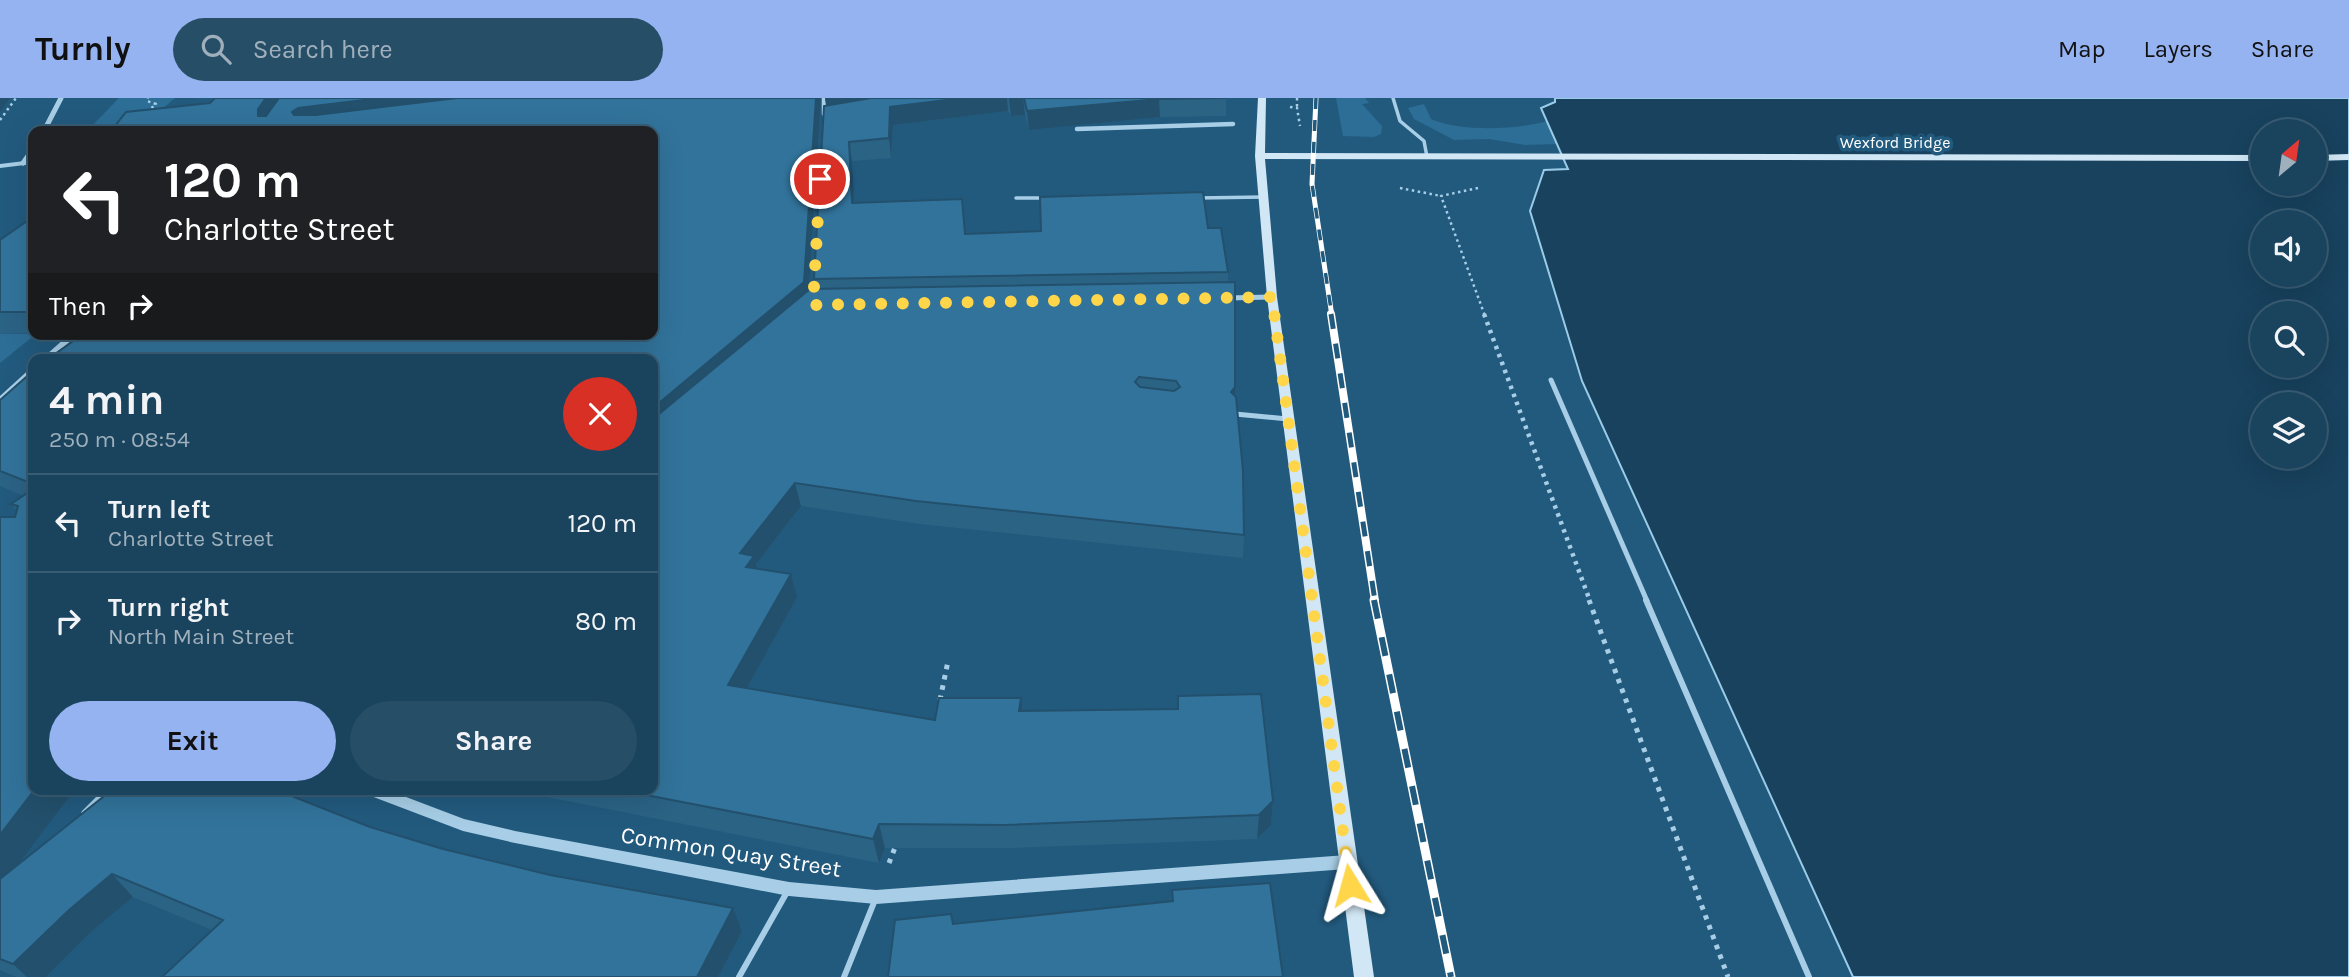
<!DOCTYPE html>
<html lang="en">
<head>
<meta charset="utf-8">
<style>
  :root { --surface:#1a445e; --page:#274e67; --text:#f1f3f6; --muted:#9fb0bc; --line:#385c73; --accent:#95b2f1 }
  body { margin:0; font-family:Karla,sans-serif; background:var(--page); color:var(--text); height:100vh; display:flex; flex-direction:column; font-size:26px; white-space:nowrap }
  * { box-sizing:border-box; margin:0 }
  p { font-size:23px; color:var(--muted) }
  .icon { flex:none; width:38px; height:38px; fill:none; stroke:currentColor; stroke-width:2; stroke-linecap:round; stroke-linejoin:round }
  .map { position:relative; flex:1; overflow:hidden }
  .details { position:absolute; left:28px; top:256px; width:630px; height:441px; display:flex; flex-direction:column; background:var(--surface); border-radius:14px; box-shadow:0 7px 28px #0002,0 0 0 2px var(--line) }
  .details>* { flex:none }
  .banner { position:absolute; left:28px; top:28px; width:630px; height:214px; border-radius:14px; box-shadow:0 7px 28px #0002,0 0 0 2px var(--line); background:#202124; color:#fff; overflow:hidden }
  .needle { width:46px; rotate:29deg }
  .fabs { position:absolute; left:2250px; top:21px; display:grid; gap:14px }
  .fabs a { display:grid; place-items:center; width:77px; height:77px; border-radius:50%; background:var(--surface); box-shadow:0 7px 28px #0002,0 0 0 2px var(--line); font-size:35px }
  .pin { position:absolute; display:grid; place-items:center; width:60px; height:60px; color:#fff; margin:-30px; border:4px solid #fff; border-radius:50%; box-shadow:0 2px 7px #0007 }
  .me { position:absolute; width:77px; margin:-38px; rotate:352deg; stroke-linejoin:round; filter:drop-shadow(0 0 5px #0008) }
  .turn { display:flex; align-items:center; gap:24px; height:147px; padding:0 21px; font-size:32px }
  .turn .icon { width:91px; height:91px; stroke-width:2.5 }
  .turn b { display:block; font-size:49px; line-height:60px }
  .then { display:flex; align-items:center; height:66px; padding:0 21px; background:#0003; gap:14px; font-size:26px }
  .round { display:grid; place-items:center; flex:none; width:74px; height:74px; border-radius:37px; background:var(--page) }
  .head { display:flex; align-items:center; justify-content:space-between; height:119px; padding:0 21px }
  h1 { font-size:42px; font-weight:700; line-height:52px }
  .primary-button { display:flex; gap:14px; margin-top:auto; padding:14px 21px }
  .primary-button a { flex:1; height:80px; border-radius:42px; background:var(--accent); color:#111; font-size:28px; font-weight:700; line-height:80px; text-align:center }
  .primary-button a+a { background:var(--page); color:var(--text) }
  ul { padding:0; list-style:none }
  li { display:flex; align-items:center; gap:21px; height:98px; padding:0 21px; border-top:2px solid var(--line) }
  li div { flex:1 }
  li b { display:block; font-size:26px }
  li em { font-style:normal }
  header { display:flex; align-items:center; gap:42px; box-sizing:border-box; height:98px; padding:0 35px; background:var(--accent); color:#111 }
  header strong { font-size:33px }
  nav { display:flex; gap:38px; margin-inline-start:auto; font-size:24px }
  .search { width:490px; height:63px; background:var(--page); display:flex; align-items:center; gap:18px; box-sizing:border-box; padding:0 24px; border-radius:38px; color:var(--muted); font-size:26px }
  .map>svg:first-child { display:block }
</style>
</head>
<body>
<header>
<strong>Turnly</strong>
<div class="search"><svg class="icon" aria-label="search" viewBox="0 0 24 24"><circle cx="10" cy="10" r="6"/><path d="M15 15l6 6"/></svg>Search here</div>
<nav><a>Map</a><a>Layers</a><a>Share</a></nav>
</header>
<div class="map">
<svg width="2349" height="879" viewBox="0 0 2349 879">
  <rect width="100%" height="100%" fill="#225a7e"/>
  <path fill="#2d6e96" d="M119,0H175L136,33H87Z
    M1336,0H1365L1369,5L1362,6L1382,28L1381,36L1374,39L1343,38Z
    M1424,6L1431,21C1460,34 1516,32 1547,23L1557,46L1525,47L1489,41L1454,42L1414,21L1408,10Z
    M0,236H36L0,265Z"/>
  <path fill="#18425e" stroke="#9bcce7" stroke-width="2" fill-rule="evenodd" d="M1555,0H2349V879H1853L1582,283L1530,113L1544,72L1568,71L1541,10L1555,4ZM2263,33H2315V86H2263ZM2263,124H2315V177H2263ZM2263,215H2315V268H2263ZM2263,306H2315V359H2263Z"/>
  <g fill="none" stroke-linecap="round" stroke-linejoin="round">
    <path stroke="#a7cee6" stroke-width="2.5" stroke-dasharray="2.5 3.5" stroke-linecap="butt" d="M1297,0V10
      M1290,9L1297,10L1300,28
      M147,14L156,6L147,3L148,0
      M0,22L16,0
      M1400,90L1441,98
      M1478,90L1441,98L1485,218"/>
    <path stroke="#a7cee6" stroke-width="4.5" stroke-dasharray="3.5 5" stroke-linecap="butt" d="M1484,216L1590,503"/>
    <path stroke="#a7cee6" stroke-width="5" stroke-dasharray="4.5 6" stroke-linecap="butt" d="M1589,502L1728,879
      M940,602L948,563
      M889,765L896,747"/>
    <path stroke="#a7cee6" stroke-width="3.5" d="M1393,0L1400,23L1424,43L1427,59
      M1016,100H1047
      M1197,100L1264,99"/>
    <path stroke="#a7cee6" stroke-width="5" d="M1551,282L1647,503
      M1235,316L1288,321"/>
    <path stroke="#a7cee6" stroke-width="6" d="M1646,502L1809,879
      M739,879L787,794
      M844,879L875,802"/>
    <path stroke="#a7cee6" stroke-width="4.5" d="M824,0V16
      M1077,31L1233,26"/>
    <path stroke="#a7cee6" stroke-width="7" d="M85,715L109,691"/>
    <path stroke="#a7cee6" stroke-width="5" d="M44,33L61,0
      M23,65L33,51
      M1227,200L1272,199"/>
    <path stroke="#a7cee6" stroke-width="6" d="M46,261L74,236
      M0,302L33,272"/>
    <path fill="#a7cee6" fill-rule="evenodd" d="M33,62V66L0,70V66Z
      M361,691H385L464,721L515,733L789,784L876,792L1347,757L1353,759L1355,764L1353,769L1347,771L876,806L789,798L515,745L463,733L363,695Z"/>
    <path fill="#d1e7f5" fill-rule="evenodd" d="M1258,0H1266L1265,55L2263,57V63L1265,61L1277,199L1374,879H1354L1267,199L1255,58Z
      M2349,56V62L2315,63V57Z"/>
    <g stroke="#fff" stroke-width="5">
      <path id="rail-far2" d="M1316,0L1312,86L1332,218"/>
    </g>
    <g stroke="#fff" stroke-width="8">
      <path id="rail-far1" d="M1331,216L1375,503"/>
    </g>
    <g stroke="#fff" stroke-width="9">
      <path id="rail" d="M1374,502L1451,879"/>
    </g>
    <use href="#rail-far2" stroke="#225a7e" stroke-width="3.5" stroke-dasharray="11" stroke-linecap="butt"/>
    <use href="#rail-far1" stroke="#225a7e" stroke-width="5" stroke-dasharray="15" stroke-linecap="butt"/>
    <use href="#rail" stroke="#225a7e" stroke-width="6" stroke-dasharray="19" stroke-linecap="butt"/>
  </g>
  <path fill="#2b6385" d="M821,0L809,192L816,191L814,181L826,8L825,0H1226V18L1160,19L1029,32L1025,17L1011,18L1008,13L893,27L891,60L852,63L855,104L966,136L1208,130L1228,174V184L1235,289V298L1244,437L1243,460L920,426L801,408L756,466L758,471L791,476L797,499L747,590L935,622L1021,600L1023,613L1273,703L1271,727L1257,741L1009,750H885L879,765L507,691H653Z
    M33,119V235L0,236V142Z
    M33,273V691H75L19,766L370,729L443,751L550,777L733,810L742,833L718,879H162L212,832L133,799L91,834L46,879H16L0,872V419H15L17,413L11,406L23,398L0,388V302Z"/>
  <path fill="#23506c" d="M0,0H10L0,14Z
    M266,0H288L267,30L258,18V11Z
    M380,0H537L307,28L292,14L298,10Z
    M816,0H821L808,205L653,339V310Z
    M825,0H917L828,16Z
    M963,0H1007L1008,13L893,27L891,60L889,40L890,9Z
    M1009,0H1023L1025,17L1011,18Z
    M1159,1L1160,19L1029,32L1027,13Z
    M849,44L852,63L856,125L852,105Z
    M1235,289V311L1231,294Z
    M795,385L801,408L756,466L761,481L752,492L740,455Z
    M791,476L797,499L736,610L728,587Z
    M1021,600L1024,623L1019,613Z
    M35,691H75L0,791V737Z
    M1273,703L1271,727L1257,741L1259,717Z
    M879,726L885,750L879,765L873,741Z
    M112,776L133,799L91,834L46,879H27L13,866L69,812Z
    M733,810L742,833L718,879H697Z"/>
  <path fill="#32739b" stroke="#23506c" stroke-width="2" fill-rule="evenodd" d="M215,0H266L258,11V18H266L279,0H380L298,10L292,14L294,17H316L457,0H816L804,184L653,310V261H48L83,236H653V33H111L126,14L210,5Z
    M871,0H963L890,9L889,40L849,44L852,105L962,101L965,136L1041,133L1040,99L1203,94L1208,130H1221L1228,174L814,181L824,8Z
    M1024,0H1226L1159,1L1027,13Z
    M33,119V214H0V142Z
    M1235,184V289L1231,294L1236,299L1243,373L1244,437L916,403L795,385L740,455L754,458L746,469L791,476L728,587L935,622L939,600H1021L1019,613L1178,611V598L1261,596L1273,703L1259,717L1005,727L879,726L873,741L615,691H653V321L810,191ZM1139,279L1176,283L1180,289L1174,293L1140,289L1135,284Z
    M33,273V386L0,373V302Z
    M33,391V691H35L0,737V419H15L18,408L11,406Z
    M113,691H274L370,729L443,751L550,777L733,810L697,879H162L223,822L112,776L69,812L13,866L0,861V781Z
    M1270,785L1283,879H888L895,822L951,816L953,826L1173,803L1172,792Z"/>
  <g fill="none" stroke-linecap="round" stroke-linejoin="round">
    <path stroke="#ffd54a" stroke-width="12" stroke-dasharray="0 21.6" d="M820,81L813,207L1272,199L1350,787"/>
  </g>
  <g text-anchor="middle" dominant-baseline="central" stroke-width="7" stroke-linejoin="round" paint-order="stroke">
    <g font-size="16" fill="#fff" stroke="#225a7e">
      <text x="1895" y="44">Wexford Bridge</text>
    </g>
    <g font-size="23" fill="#fff" stroke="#225a7e">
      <text transform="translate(731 754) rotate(9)">Common Quay Street</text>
    </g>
  </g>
</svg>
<div class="fabs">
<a><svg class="needle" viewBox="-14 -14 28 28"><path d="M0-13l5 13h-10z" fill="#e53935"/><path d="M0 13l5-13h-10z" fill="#9fb0bc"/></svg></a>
<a><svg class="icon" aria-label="sound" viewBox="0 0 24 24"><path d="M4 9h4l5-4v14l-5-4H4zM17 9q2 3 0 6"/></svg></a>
<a><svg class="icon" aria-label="search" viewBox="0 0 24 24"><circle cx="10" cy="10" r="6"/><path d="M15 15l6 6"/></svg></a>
<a><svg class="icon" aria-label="layers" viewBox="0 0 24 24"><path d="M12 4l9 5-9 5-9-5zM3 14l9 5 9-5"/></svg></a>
</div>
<div class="pin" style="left:820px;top:81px;background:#d93025"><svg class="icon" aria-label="arrive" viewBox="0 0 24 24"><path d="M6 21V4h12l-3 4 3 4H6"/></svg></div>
<svg class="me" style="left:1350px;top:787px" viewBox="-20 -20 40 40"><path d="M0-17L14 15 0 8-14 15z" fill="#ffd54a" stroke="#fff" stroke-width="4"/></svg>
<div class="banner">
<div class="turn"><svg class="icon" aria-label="left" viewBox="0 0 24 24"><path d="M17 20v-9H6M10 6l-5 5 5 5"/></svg><div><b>120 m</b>Charlotte Street</div></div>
<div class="then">Then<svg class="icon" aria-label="right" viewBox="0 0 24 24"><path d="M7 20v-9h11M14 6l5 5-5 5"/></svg></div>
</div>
<section class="details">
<div class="head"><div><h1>4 min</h1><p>250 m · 08:54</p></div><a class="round" style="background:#d93025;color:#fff"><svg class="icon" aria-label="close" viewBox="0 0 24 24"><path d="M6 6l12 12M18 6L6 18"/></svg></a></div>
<ul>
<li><svg class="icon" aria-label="left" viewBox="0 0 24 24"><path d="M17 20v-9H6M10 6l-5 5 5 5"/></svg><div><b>Turn left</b><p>Charlotte Street</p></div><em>120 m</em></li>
<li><svg class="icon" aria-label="right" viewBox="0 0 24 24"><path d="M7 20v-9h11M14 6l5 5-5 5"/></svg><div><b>Turn right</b><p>North Main Street</p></div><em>80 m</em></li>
</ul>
<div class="primary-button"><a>Exit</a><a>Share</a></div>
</section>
</div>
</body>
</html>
